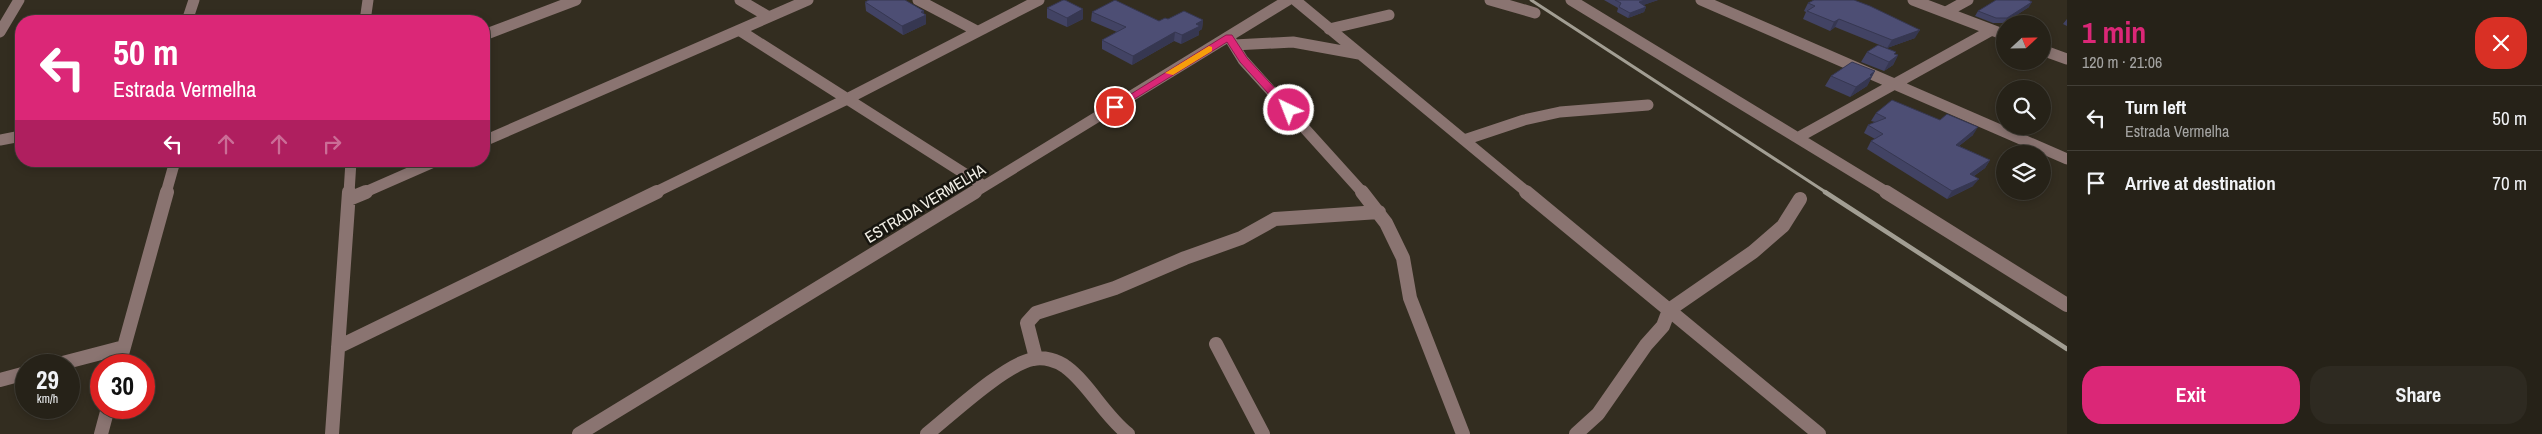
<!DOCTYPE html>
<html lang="en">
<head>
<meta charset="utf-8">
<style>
  :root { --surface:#262218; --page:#2e2a21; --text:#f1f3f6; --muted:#a4a4a2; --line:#423f37; --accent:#db2777 }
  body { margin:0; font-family:"Archivo Narrow",sans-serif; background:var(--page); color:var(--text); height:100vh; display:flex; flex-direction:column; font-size:19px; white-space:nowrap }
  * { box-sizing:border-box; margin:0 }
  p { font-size:16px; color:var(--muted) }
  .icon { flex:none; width:28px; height:28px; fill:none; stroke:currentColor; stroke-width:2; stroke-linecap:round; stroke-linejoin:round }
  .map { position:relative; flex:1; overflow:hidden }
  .panel { display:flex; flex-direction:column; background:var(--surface); width:475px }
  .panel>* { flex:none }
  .banner { position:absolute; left:15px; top:15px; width:475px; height:152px; border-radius:20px; box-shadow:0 2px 8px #0003,0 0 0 1px var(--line); background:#db2777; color:#fff; overflow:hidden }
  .needle { width:32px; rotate:68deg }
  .buttons { position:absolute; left:1996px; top:15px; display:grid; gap:10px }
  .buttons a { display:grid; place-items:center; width:55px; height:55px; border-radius:50%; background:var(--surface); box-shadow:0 2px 8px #0003,0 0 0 1px var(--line); font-size:25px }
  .speed { position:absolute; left:15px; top:354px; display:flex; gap:10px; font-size:25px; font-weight:700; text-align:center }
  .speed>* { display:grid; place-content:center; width:65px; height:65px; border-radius:50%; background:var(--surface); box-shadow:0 2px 8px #0003,0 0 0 1px var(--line); line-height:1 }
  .speed small { font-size:12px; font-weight:400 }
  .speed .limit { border:8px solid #d22; background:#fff; color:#111 }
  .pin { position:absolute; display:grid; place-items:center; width:42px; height:42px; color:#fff; margin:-21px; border:2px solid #fff; border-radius:50%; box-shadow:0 1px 5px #0007 }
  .me { position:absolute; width:55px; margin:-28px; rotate:317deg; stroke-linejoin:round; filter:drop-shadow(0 0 4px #0008) }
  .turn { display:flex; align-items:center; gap:18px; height:105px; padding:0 15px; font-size:22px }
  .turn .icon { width:65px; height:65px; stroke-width:2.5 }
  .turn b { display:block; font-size:35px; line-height:42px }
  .lanes { display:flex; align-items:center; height:48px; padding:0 15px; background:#0003; justify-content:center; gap:25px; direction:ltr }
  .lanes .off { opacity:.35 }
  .round { display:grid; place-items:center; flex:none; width:52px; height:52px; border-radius:20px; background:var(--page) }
  .overview { display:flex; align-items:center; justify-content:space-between; height:85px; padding:0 15px }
  h1 { font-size:30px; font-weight:700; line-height:38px; color:var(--accent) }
  .button { display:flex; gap:10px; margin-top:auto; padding:10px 15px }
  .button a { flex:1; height:58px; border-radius:20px; background:var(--accent); color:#fff; font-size:20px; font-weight:700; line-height:58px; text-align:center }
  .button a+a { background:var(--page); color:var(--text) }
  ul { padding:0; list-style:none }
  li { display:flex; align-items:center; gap:15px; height:65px; padding:0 15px; border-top:1px solid var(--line) }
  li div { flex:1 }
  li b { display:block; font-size:19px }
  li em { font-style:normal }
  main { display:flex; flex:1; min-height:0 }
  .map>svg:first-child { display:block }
</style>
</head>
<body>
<main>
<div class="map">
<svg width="2067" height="434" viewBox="0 0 2067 434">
  <rect width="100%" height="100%" fill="#332d20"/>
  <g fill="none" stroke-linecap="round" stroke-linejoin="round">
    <path stroke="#8a7471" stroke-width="11" d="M740,0L769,17
      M918,0L977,31
      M1295,0L1528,193
      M1490,0L1535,13
      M1571,0L1888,193
      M1701,0L2067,159
      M1913,0L2005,35
      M1946,12L1968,0
      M187,21L194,0
      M365,21L368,0
      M1329,29L1389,15
      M739,30L984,186
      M0,32L19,0
      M484,35L576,0
      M1229,37L1243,60L1363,193
      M1234,45L1293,42L1359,54
      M2042,50L2067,59
      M1799,137L1992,30
      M0,140L21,136
      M1464,140L1524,120L1560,112L1648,105
      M484,141L808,0
      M166,193L175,161
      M349,193L351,161
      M363,193L436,161
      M654,193L845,100L1039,0
      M973,193L1288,0"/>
    <path stroke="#8a7471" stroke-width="14" d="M1362,192L1386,223L1403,258L1410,298L1463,434
      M1526,192L1819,434
      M1886,192L2067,305
      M349,199L366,192
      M1216,344L1263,434
      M338,347L657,192
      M1036,358L1027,323L1036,313L1115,288L1185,258L1241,238L1275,219L1379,212
      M55,365L124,347
      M119,365L167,192
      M0,380L26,373
      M101,434L108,408
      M332,434L349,192
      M579,434L975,192
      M927,434C952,414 1004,365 1033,359C1044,357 1057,360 1066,367C1089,384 1103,414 1128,434
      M1576,434L1598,414L1646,345L1663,326L1669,310L1753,252L1783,226L1800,199"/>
    <path stroke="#a29e93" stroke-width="3" d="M1531,0L1827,193"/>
    <path stroke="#a29e93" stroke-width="4.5" d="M1825,192L2067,349"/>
  </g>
  <path fill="#424364" d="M1604,0H1658L1643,5L1646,7L1644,12L1628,18L1617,12L1618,8Z
    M865,2L924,11V14L926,15V24L903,35L866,11Z
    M1808,3L1915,38L1887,48L1835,27L1830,31L1803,19L1806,12L1804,11Z
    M2029,7L2004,23H1993L1975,16L1978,11Z
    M1047,8L1083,19L1067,27L1047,18Z
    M1092,12L1159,21L1168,19L1203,20L1202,29L1199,31V35L1181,44L1174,41L1132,65L1102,49V40L1117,32L1091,21Z
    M2067,19V26L2063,24Z
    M1867,52L1895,54L1898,55L1893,65L1884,71L1861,62Z
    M1875,71L1867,86L1850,97L1825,86L1831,76Z
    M1876,113L1973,135L1959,146L1990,160L1985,168L1974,176L1973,186L1947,199L1867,149L1871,141L1875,139L1864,133L1868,125L1875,122L1871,121Z"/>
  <path fill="#363751" d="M1645,0H1658L1638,7L1639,2Z
    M2032,2L2029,7L2004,23L2007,18Z
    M1646,7L1644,12L1628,18L1630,13Z
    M1083,9V19L1067,27V18Z
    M924,11V16L926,15V24L903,35L902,26Z
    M1839,19L1835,27L1830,31L1834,22Z
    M1203,20L1202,29L1199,31V35L1181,44L1182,35L1196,24Z
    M1920,30L1915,38L1887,48L1892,40Z
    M1175,32L1174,41L1132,65L1133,56Z
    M1896,52L1893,59L1898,55L1893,65L1884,71L1889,62L1894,54Z
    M1875,71L1867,86L1850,97L1856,87Z
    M1978,127L1973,135L1951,152L1956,145Z
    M1990,160L1985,168L1965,182L1970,174Z
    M1979,179L1973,186L1947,199L1952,191Z"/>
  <path fill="#4d4e74" stroke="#363751" d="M869,0H905L924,11L921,12L926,15L902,26L865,2Z
    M1063,0H1065L1083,9L1067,18L1047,8Z
    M1115,0L1159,21L1165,18L1168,19L1184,11L1203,20L1196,24L1200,26L1182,35L1175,32L1133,56L1102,40L1126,27L1092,12Z
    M1615,0H1645L1639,2L1646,7L1630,13L1619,7L1621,3Z
    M1814,0H1854L1870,6L1920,30L1892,40L1839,19L1834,22L1807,11L1815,6L1808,3Z
    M1996,0H2028L2032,2L2007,18H1996L1978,11Z
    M1878,45L1896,52L1894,54L1898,55L1889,62L1867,52Z
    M1852,62L1875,71L1870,75L1872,76L1856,87L1831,76Z
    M1892,100L1940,120L1947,114L1978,127L1956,145L1990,160L1970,174L1979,179L1952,191L1871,141L1883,134L1868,125L1886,118L1876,113Z"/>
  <path fill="#db2777" stroke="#8e194d" d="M1226,35H1232L1247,58L1293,108V112H1285L1240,62L1227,42L1118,109L1110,107Z"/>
  <path fill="#f59e0b" d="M1209,46L1212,47V51L1173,75L1165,73Z"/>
  <g text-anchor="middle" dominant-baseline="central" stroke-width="5" stroke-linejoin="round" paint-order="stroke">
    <g font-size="16" fill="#f2efe6" stroke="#181610">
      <text transform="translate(925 203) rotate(-31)">ESTRADA VERMELHA</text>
    </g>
  </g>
</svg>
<div class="buttons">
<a><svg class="needle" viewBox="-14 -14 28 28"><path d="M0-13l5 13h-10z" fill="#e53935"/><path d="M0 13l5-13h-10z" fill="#a4a4a2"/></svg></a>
<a><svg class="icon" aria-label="search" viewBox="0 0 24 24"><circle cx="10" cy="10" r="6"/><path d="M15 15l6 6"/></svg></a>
<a><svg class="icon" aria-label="layers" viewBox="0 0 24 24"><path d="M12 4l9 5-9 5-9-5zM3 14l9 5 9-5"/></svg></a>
</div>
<div class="speed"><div>29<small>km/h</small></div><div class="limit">30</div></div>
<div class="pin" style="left:1115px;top:107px;background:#d93025"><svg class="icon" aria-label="arrive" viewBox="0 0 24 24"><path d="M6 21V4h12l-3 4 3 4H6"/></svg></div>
<svg class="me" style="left:1289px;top:110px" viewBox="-20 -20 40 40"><circle r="17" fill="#db2777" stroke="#fff" stroke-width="3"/><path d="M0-11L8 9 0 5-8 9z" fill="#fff"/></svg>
<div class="banner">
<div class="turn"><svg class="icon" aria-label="left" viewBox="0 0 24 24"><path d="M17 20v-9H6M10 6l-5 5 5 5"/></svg><div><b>50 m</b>Estrada Vermelha</div></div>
<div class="lanes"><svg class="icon" aria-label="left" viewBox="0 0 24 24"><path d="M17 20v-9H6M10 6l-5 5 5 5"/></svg><svg class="icon off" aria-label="ahead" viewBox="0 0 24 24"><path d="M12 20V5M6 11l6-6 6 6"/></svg><svg class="icon off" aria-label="ahead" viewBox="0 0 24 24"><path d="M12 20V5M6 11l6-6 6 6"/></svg><svg class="icon off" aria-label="right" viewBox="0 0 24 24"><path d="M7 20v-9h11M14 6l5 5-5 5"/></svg></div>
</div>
</div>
<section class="panel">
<div class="overview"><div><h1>1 min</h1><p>120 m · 21:06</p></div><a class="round" style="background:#d93025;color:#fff"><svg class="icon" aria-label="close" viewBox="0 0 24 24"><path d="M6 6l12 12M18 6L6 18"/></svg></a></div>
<ul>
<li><svg class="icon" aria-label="left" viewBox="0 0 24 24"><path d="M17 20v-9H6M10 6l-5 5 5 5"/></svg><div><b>Turn left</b><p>Estrada Vermelha</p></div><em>50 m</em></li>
<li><svg class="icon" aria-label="arrive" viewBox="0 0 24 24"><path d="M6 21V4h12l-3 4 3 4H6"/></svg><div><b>Arrive at destination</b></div><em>70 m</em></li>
</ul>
<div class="button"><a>Exit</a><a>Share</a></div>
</section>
</main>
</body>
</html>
